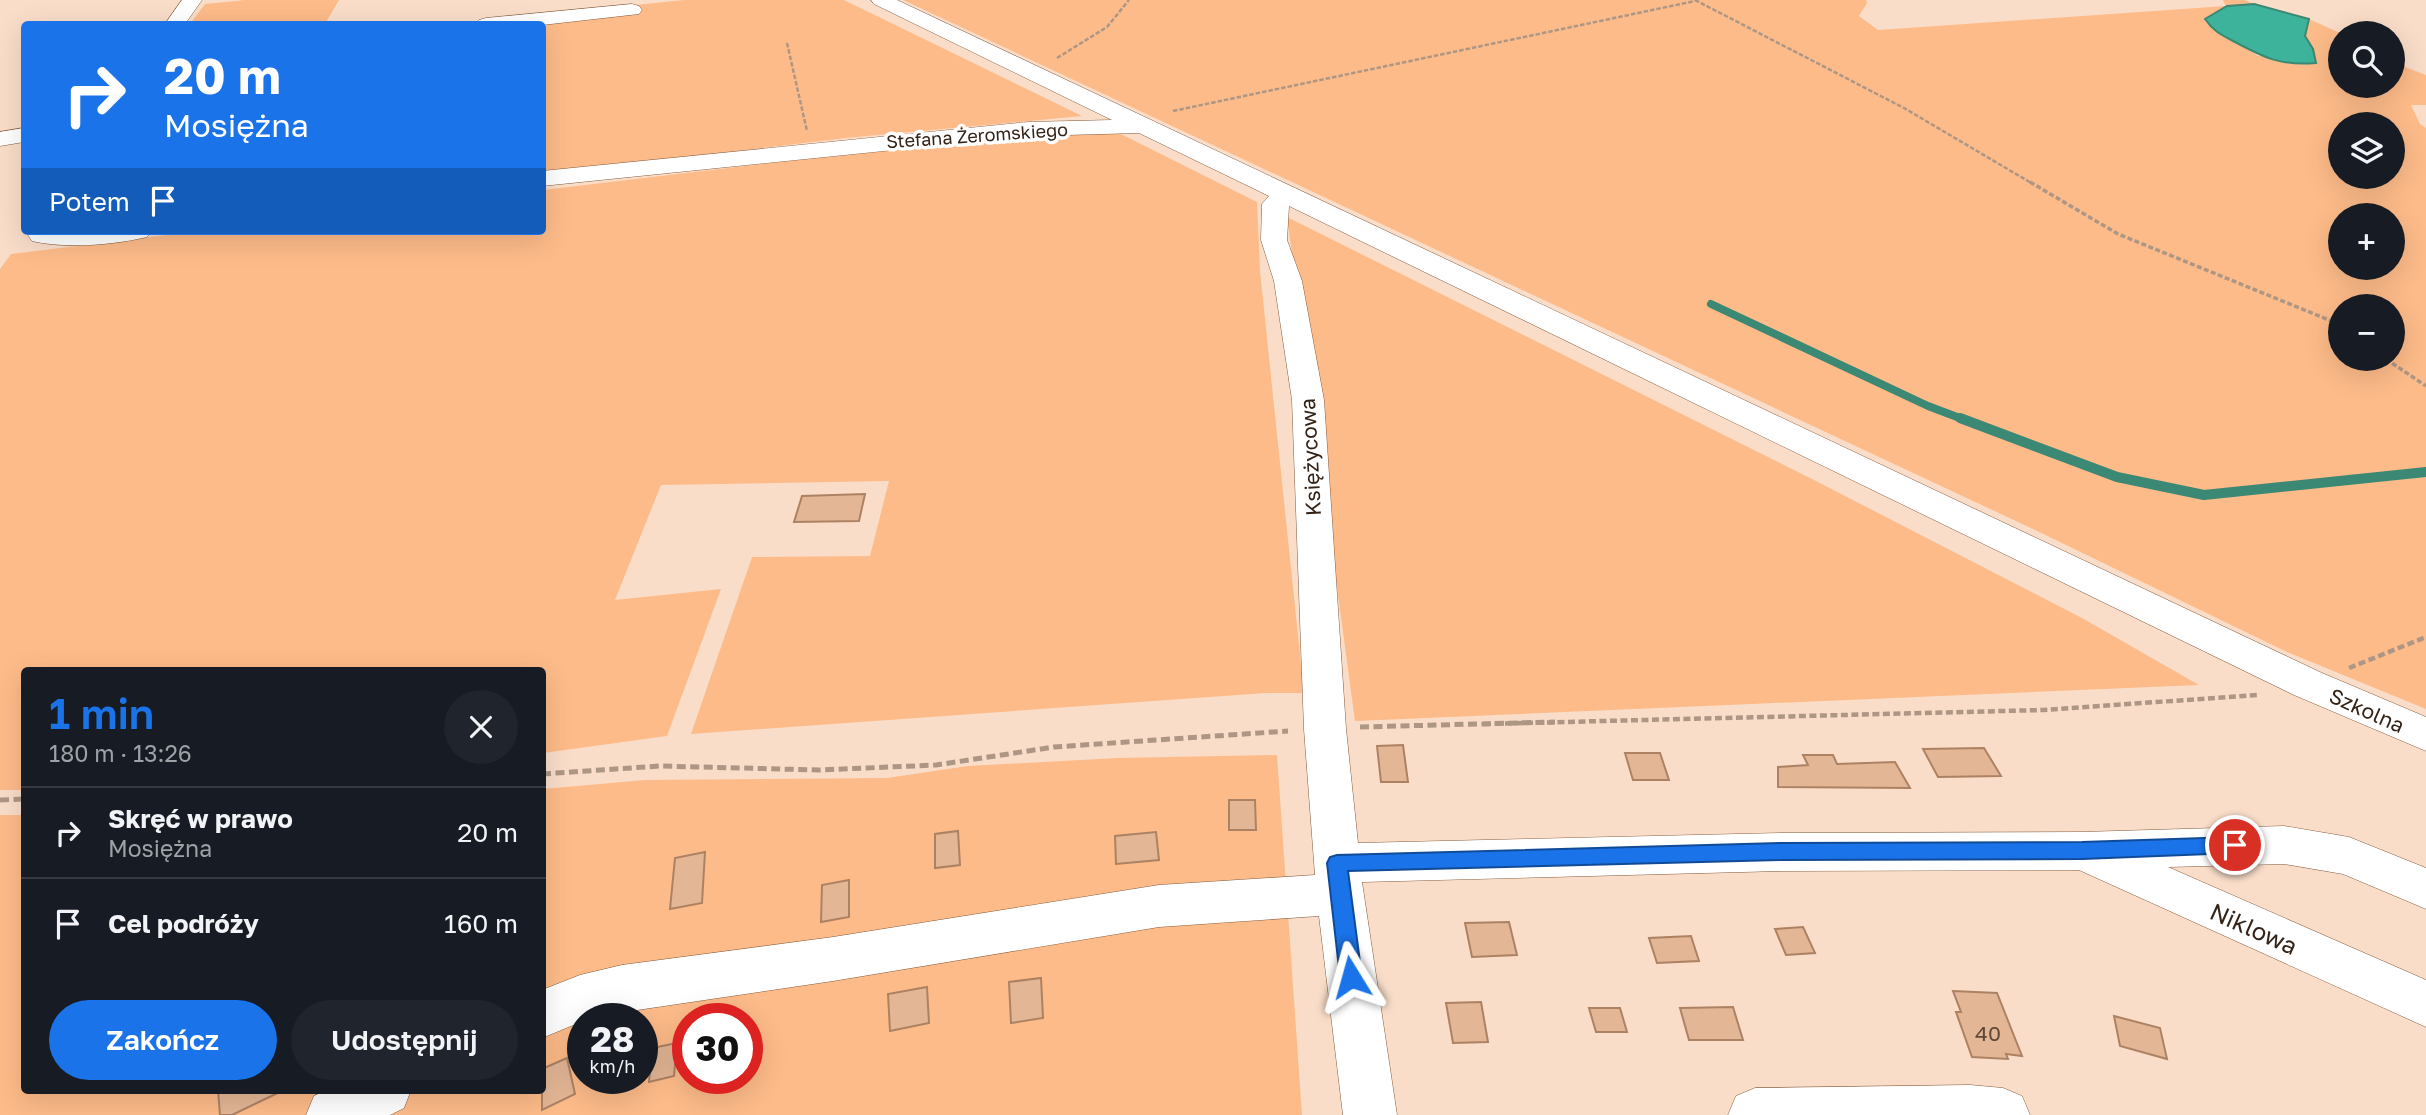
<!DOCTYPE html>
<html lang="pl">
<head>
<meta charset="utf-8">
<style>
  :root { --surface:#171b24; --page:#20242c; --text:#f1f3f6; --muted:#9ea1a6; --line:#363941; --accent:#1a73e8 }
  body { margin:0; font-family:"Golos Text",sans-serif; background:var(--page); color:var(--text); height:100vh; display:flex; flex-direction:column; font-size:26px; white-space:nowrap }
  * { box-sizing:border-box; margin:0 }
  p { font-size:23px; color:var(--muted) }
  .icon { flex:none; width:38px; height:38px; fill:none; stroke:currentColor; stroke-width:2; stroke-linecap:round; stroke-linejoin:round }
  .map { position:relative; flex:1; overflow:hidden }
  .details { position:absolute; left:21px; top:667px; width:525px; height:427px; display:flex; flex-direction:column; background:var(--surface); border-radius:7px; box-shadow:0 7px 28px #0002 }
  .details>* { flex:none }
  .hud { position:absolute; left:21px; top:21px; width:525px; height:214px; border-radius:7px; box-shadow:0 7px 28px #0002; background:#1a73e8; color:#fff; overflow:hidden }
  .fabs { position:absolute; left:2328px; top:21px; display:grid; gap:14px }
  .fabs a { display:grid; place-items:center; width:77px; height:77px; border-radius:50%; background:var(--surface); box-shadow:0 7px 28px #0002; font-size:35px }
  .speed { position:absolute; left:567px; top:1003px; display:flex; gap:14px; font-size:35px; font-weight:700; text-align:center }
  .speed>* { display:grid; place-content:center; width:91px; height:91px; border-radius:50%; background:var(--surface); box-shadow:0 7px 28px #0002; line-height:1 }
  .speed small { font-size:18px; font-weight:400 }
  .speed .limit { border:10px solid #d22; background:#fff; color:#111 }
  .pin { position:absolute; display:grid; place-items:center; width:60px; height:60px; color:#fff; margin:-30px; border:4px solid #fff; border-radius:50%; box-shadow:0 2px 7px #0007 }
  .me { position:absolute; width:77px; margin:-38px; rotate:352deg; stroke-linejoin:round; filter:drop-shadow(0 0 5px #0008) }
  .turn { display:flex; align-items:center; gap:24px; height:147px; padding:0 28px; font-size:32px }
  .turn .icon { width:91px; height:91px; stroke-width:2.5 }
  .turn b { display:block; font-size:49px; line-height:60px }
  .then { display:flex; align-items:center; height:66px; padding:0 28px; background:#0003; gap:14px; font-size:26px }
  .round { display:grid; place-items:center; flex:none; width:74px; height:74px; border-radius:37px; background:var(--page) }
  .overview { display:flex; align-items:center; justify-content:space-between; height:119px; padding:0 28px }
  h1 { font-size:42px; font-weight:600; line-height:52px; color:var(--accent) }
  .action { display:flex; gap:14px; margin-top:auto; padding:14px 28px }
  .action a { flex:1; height:80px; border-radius:42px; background:var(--accent); color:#fff; font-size:28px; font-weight:600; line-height:80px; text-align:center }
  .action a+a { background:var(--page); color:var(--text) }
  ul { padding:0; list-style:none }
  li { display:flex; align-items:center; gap:21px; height:91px; padding:0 28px; border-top:2px solid var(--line) }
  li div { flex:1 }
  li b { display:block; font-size:26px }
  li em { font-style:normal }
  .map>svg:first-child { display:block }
</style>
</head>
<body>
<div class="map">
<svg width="2426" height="1115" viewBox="0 0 2426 1115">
  <rect width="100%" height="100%" fill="#f9ddc9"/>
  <path fill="#fdbb89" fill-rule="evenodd" d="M246,0H339L325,24H190L205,4Z
    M684,0H844L1082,116L846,138L543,174L542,24L518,17Z
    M903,0H1866L1867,3L1859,16L1878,30L2226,6L2223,0H2245L2254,4L2227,6L2205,19L2258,56L2313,49L2305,36L2309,19L2340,33V86H2392V62L2426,75V105H2411L2420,124L2426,128V709L2287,652L2035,530ZM2340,124H2392V177H2340ZM2340,215H2392V268H2340ZM2340,306H2392V359H2340Z
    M1067,133L1121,134L1257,202L1260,271L1304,693H1266L691,734L752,557L870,556L889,481L661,485L615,600L721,589L667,736L543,753L542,670H24V790H0V269L11,254L199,231H542L543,190L820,157Z
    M1287,217L1816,481L2082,618L2199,685L1355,721Z
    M1277,755L1302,1115H0V815H24V1090H542L543,789L645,780L887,778L968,766L1118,758ZM583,1018H642V1078H583ZM688,1018H747V1078H688Z"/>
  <path fill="#3eb39c" stroke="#3b8874" stroke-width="2" d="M2254,4L2309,19L2305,36L2313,49L2316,63C2281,66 2265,58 2235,42C2222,35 2214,32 2205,19L2227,6Z"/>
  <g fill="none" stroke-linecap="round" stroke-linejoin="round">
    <path stroke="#3b8874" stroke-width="8" d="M1711,304L1928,406L1965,420"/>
    <path stroke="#3b8874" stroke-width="10" d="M1960,418L2117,477L2204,495L2426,472"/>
  </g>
  <path fill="#e3b695" stroke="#ad8263" stroke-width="2" d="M865,494L859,521L794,522L802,496Z
    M1403,745L1408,782H1381L1377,746Z
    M1984,748L2001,776L1938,777L1923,749Z
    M1625,753H1660L1669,780H1633Z
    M1803,755H1833L1837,764L1895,762L1910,788L1778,787V767L1808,765Z
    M1229,800H1255L1256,830H1229Z
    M958,831L960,865L935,868V834Z
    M1156,832L1159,860L1116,864L1115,836Z
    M705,852L702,903L670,909L675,858Z
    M849,880V917L821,922L822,885Z
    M1509,922L1517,955L1472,957L1465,923Z
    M1803,927L1815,953L1786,955L1775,929Z
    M1691,936L1699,961L1657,963L1649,938Z
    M1041,978L1043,1018L1011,1023L1009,982Z
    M927,987L929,1023L890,1031L888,994Z
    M1953,991L1997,993L2022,1056L2006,1054L2008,1059L1972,1057L1956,1012H1961Z
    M1481,1002L1488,1042L1453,1043L1446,1003Z
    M1733,1007L1743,1040H1689L1680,1008Z
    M1589,1008H1620L1627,1032H1596Z
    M2114,1016L2160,1028L2167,1059L2120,1046Z
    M677,1043L674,1076L649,1082L652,1048Z
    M567,1058L575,1094L542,1110V1069Z
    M218,1090H284L232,1115H220Z"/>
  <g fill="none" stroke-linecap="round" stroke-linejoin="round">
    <g stroke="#845c3e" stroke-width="1">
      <path id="minor" d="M182,0H202L185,24H165Z
        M871,0H897L2322,673L2426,717V751L2294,695L1289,206L1287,240L1302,281L1324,400L1346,729L1358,843L1781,833L2082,832L2284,826L2349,837L2426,868V909L2343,874L2284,864L2168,867L2426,980V1027L2079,870L1781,871L1362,882L1397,1115H1343L1319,916L1159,927L833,981L583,1018V1021L542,1038V990L580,975L622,965L833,937L1159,885L1315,875L1304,729L1292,400L1274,281L1261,240L1262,204L1269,196L1139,133L1029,136L542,186V171L1029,122L1112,120L874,4Z
        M632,4L639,6L642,10L639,14L542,25L476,24L479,20L486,18Z
        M24,128V142L0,146V132Z
        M30,231H151L147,237C113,245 66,249 32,241L28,235Z
        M1970,1085L2003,1088L2022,1096L2030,1115H1728L1736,1096L1755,1088Z
        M327,1090H411L404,1108L390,1115H306L314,1096Z"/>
    </g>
    <path stroke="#ae9685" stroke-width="2.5" stroke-dasharray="4.5 2" stroke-linecap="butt" d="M1695,0L1904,108L2033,184
      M787,43L807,131
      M1057,58L1107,27L1129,0
      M1173,111L1695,1"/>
    <path stroke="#ae9685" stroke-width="3.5" stroke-dasharray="5 2.5" stroke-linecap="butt" d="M2030,182L2118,234L2329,320L2340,327
      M2386,359L2426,386"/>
    <path stroke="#ae9685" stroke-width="4.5" stroke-dasharray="7 3.5" stroke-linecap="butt" d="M2349,668L2426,637
      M1484,724L2043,710L2257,695"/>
    <path stroke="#ae9685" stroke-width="5" stroke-dasharray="9 4.5" stroke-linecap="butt" d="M1360,727L1555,722
      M542,774L660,766L819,770L936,765L1054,747L1288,731
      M0,800L24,799"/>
    <use href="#minor" fill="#fff" fill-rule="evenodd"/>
  </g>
  <path fill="#1a73e8" stroke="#114b97" stroke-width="2" d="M2235,837L2242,839L2245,845L2242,851L2235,853L2082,859L1781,860L1348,871L1362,977L1359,984L1351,986L1344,984L1340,977L1327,863L1330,857L1337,855L1781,843L2082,842Z"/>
  <g text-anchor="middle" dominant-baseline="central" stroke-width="7" stroke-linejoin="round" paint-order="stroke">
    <g font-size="18" fill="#342316" stroke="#fff">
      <text transform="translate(977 135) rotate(-4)">Stefana Żeromskiego</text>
    </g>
    <g font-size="21" fill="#342316" stroke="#fff">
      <text transform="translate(1310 457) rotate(-93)">Księżycowa</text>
      <text transform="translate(2367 710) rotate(24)">Szkolna</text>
    </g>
    <g font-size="21" fill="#604836">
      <text x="1988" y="1033">40</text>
    </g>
    <g font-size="24" fill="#342316" stroke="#fff">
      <text transform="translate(2254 928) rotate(24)">Niklowa</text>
    </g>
  </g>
</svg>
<div class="fabs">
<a><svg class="icon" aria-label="search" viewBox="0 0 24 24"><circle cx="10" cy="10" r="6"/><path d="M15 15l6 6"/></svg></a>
<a><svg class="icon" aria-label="layers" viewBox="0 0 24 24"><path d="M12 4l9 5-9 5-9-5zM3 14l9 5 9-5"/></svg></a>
<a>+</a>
<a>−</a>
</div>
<div class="speed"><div>28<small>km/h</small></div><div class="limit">30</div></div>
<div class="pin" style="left:2235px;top:845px;background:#d93025"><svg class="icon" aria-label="arrive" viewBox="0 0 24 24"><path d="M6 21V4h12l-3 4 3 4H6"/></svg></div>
<svg class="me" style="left:1351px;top:977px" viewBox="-20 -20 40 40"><path d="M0-17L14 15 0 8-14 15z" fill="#1a73e8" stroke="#fff" stroke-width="4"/></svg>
<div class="hud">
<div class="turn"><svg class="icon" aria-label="right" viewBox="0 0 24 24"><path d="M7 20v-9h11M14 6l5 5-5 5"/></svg><div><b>20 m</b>Mosiężna</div></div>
<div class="then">Potem<svg class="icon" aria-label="arrive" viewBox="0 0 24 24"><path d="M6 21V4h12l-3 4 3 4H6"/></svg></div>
</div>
<section class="details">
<div class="overview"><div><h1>1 min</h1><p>180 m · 13:26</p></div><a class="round"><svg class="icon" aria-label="close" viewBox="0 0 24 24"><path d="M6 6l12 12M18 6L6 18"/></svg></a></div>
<ul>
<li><svg class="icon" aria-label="right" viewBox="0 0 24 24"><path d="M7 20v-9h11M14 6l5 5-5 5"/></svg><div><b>Skręć w prawo</b><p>Mosiężna</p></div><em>20 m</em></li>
<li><svg class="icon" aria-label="arrive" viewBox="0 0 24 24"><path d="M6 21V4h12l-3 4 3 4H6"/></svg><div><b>Cel podróży</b></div><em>160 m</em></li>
</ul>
<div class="action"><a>Zakończ</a><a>Udostępnij</a></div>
</section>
</div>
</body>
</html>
